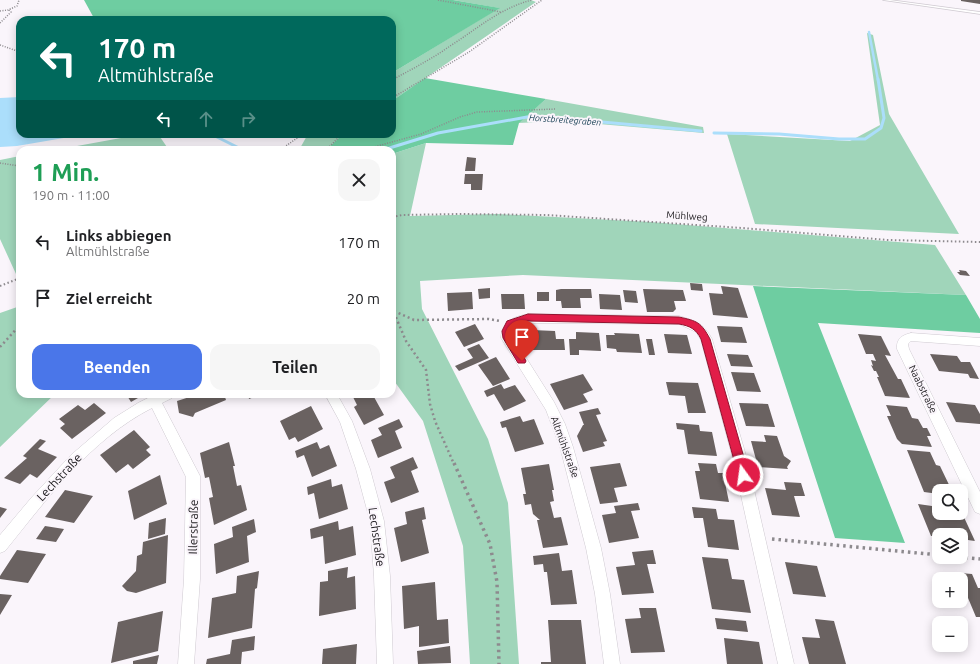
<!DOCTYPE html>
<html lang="de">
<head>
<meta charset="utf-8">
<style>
  :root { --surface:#fff; --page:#f6f6f6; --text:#202124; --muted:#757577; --accent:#4a76e9 }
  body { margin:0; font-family:Ubuntu,sans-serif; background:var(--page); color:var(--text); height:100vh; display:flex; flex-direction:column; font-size:15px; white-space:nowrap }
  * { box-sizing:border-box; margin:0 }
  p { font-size:13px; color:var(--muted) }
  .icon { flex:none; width:22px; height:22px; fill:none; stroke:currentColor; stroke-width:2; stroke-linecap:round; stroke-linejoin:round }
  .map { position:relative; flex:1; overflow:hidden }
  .panel { position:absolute; left:16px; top:146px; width:380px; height:252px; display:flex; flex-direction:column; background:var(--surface); border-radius:12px; box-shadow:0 2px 10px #0003 }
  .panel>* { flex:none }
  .hud { position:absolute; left:16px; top:16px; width:380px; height:122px; border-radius:12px; box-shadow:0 2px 10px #0003; background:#00695c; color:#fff; overflow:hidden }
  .buttons { position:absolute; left:932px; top:484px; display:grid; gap:8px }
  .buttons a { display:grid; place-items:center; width:36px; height:36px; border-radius:8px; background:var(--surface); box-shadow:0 2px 10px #0003; font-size:20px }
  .pin { position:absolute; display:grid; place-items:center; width:34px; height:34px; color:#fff; margin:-41px -17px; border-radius:50% 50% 50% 0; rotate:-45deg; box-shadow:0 0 4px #0007 }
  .pin .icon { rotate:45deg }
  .me { position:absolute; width:44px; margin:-22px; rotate:346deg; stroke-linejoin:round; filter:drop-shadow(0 0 3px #0008) }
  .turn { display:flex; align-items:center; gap:14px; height:84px; padding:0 16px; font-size:18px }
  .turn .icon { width:52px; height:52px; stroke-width:2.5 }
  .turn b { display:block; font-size:28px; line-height:34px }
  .lanes { display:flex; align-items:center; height:38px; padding:0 16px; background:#0003; justify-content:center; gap:20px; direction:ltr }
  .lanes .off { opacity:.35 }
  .round { display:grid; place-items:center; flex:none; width:42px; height:42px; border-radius:12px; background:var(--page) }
  .headline { display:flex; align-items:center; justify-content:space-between; height:68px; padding:0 16px }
  h1 { font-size:24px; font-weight:700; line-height:30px; color:#1e9e55 }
  .button { display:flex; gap:8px; margin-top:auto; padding:8px 16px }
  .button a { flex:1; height:46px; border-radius:12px; background:var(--accent); color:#fff; font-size:16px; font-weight:700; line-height:46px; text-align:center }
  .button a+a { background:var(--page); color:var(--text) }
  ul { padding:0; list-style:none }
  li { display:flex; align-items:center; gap:12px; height:56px; padding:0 16px }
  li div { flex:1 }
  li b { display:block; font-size:15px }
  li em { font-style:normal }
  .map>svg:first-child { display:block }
</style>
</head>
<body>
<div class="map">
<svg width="980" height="664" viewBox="0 0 980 664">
  <rect width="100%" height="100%" fill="#faf5fb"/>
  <path fill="#a0d5ba" d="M453,0H531L536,2L392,101V73L499,8Z
    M867,33L873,35L889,114L959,234L755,224L727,134L850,141L880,125Z
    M546,99L703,127L704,133L564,121L518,123Z
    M143,134H158L169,150H55Z
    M308,134H343L326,150H299Z
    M426,143L410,216L497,214L651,222L935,245L966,295L523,275L420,281L422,309L488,439L508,503L519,664H470L463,546L423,421L392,378V154Z
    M20,156V272L16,274L0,239V160Z
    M20,306V394H55L0,447V313Z"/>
  <path fill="#6ecda1" d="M84,0H453L500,8L392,73V20H95Z
    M425,78L546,99L519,123L513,145L426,143L392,154V150H326L343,134H392V101Z
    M753,286L966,295L980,319V333L818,323L905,543L835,538Z"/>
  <path fill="#abdefb" d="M20,97V134H87L17,146L0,147V98Z"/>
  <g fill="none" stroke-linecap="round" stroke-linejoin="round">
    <path stroke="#abdefb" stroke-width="2.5" d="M869,32L878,80"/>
    <path stroke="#abdefb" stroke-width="3" d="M714,133L779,134L839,139H865L881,128L884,118L878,79
      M211,134L243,150
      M383,150L438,133L527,117L580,120L701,131H699"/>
  </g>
  <path fill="#6a6261" d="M961,0H980V4L961,1Z
    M467,157L476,158L475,171H465Z
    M465,174H483L482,190H471V184H464Z
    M959,270L966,271L970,276L960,275L957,272H960Z
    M690,283L702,284L703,291L691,290Z
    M721,286L738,288L748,318L713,315L709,293L723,294Z
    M490,288V298L479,299L478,289Z
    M561,289H591L592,298H580L581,308H562L561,301H556V290Z
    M643,289L683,290L686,301H674L676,309L673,312H647Z
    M623,290L636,291L638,303L625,302Z
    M472,292L473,309L448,311L447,293Z
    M537,292H549V301H537Z
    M501,294H524L525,309H502Z
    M599,294L620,295L622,310L600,309Z
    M475,324L484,339L464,347L455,332Z
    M717,326L742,327L747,343L721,342Z
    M532,330L555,331L556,339H564L565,350H533Z
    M576,332L599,333L601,351L579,350V355H570L569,339H576Z
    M614,333L639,334L642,353L617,352L616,349L607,348L606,335H615Z
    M664,334L687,335L692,354L668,353Z
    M858,334L881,336L891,356L885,355L898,379H901L910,398L885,396L877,377H879L876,371H874L871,365L873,366L871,360L876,361L873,354H866Z
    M646,339H652L655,355H649Z
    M479,344L489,358L459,371L455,366L473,358L467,349Z
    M727,354L748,355L753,367L731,366Z
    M930,354L957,356L961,362H970L979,379L970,378L968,374L939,371Z
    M496,357L510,379L493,386L478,365Z
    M731,372L754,373L761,392L737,391Z
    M583,374L593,390L583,394L588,402L564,410L550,384Z
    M666,382L698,383L706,413H688L685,396L669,395Z
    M501,384L504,389L515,385L526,401L504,411L494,394L487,397L484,391Z
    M126,394H145L131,402Z
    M199,394H224L226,400L195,413L193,417L179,413L177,401Z
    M248,394H273L264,397L259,395L249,399Z
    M361,394H377L378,395L374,397L384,415L364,425L354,407L357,405L353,397Z
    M946,402L975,405L980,414V424L956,422Z
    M94,403L106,413L72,439L60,428L65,424L59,419L78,405L85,410Z
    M739,403L768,404L775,427L746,426Z
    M886,405L907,407L912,418L918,419L923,428H927L931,436H927L932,447L902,444L897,439L887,416H891Z
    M311,406L323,429L298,442L295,437L289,440L280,421Z
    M598,408L601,414L596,415L607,441L603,442L605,446L583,452L577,436L583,425H584L579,412Z
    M520,416L523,422L534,419L544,444L515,452L506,427L502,428L500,422Z
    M399,419L403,427L395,431L402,448L378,458L371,440L382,435L378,428Z
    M676,423L699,425L700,431L712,432L717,456L688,454L684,430L677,429Z
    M134,430L150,447L146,450L151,455L133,469L128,464L116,473L100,455Z
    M764,435L777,436L784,456L791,461L787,467L788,469L758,467L751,441L766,442Z
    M40,439L46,441L38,449L57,457L37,478L30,474L20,484L4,478L27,458L23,456Z
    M229,442L235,466H233L237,486L241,485L247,510L214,525L209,498L213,497L209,477L205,478L200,453Z
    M317,442L320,449L329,445L337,466L312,477L304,455L297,458L295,451Z
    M907,450L930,452L936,465L940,466L952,491H939V494L924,492Z
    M413,457L418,468L411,471L419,492L391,503L384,482L395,478L390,467Z
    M620,463L627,486L614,488L618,502L600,504L590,467Z
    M698,463L716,464L718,473H723L729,502L700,499L695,471H700Z
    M549,464L554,490H552L554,501L550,502L554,518L561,517L568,545L543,548L537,520H540L533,514L531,504L525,505L523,494H526L521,468Z
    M160,475L167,504L134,520L128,491Z
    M331,479L332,487L342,484L348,509L319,519L314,493L308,495L307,487Z
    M784,482L801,483L805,496H794L800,517L772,515L765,488L786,490Z
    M65,490L93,496L74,523L45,517Z
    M638,503L640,510L631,511L639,538L609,543L602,515L616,513L614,506Z
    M918,504L939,507V513H962L975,541L961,539V535L931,536Z
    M0,507L7,509L0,518Z
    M424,507L426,519L422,520L429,553L401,562L394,528L407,524L405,512Z
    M692,507L716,509L718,519L734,520L739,550L708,547L703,518H694Z
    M166,518L165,534L148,539L149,523Z
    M254,519L256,532L247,536L249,562L216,574L214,544L233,537L232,527Z
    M338,521L339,530L353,526L356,555L325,564L323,536L311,539L310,529Z
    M45,526L64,529L56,542L36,539Z
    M168,535L166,583L136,593L127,591L122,586L136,571L137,556L142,554L143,542Z
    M17,550L46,554L28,583L0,579V576Z
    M653,550L656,564H647L654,593L622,595L616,567L635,565L632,552Z
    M559,553L562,571L572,570L577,604L551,605L547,572H544L543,564L534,565L533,556Z
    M702,557L728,559L732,579L744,580L751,613L712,609Z
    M785,562L817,566L826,597L793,594Z
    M348,567L347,578L355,576L356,609L319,616L320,582L328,581V571Z
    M259,571L257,588L255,589L252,628L208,638L212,598L236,593L237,576Z
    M947,572L972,574L978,588H980V617H976L963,586H961V579H950Z
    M435,582L437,620L448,619L449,643L419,647V626L404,629L402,586Z
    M0,594L12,595L0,615Z
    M639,608H656L665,652L631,653L625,619L641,618Z
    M163,611L158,651L111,663L118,622Z
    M715,618L746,621L748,632L717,629Z
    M815,619L834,621L846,664H809L802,637L820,638Z
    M548,620H581L586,664H541V662H551Z
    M255,636L254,650L242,652L241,664H206L207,659L230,654L232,640Z
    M724,638L759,642L763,664H727Z
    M357,644L356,664H322L323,649Z
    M450,646L451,663L418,664L417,651Z
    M159,655L157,664H133V661Z"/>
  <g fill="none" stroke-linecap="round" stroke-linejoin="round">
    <g stroke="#cfcad1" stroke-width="1.5">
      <path id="lane" d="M883,0H890L980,12V14Z"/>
    </g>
    <g stroke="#cfcad1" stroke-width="1">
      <path id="street" d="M528,314L679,316C696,321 703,323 712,339L747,459L794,664H778L733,459L701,340L696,332L679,324L523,323L514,328L513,337L554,402L565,424L573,447L601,548L610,594L620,664H604L595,594L586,548L560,447L546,410L501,338C502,321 513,317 528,314Z
        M911,333L980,338V346L911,341L908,344L909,349L980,492V514L975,512L897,349C896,339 902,335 911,333Z
        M156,394H174L172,398L162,403L200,476V579L194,664H178L184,579L186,477L152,408C91,439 47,499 5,551L0,553V535L32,497L71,455L114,418L138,403Z
        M325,394H337L352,421L370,469L384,521L390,576L393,664H377L374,576L370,521L356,469L340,422Z"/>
    </g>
    <path stroke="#8d8a8e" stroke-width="1.5" stroke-dasharray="1 1.5" stroke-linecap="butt" d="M438,0L501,12
      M0,11L8,10L17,6L19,0
      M0,23L11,12L9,10
      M0,45L20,52
      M392,80C412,69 432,59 450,46C477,29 500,8 532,0
      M392,98L469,52L542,0
      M280,150L303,134
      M326,150L342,134
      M363,150L421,134L460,117L477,112L556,109
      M0,163L19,166L20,168"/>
    <path stroke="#8d8a8e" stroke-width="2" stroke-dasharray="1.5 2.5" stroke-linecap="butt" d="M392,217L402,215L460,214L547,215L742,228L888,240L980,242
      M0,286L20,278"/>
    <path stroke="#8d8a8e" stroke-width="2.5" stroke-dasharray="2 3" stroke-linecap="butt" d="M392,308L406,341L426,370L430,404L435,421L454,464
      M394,311L414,320L489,319L500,321
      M0,347L20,325"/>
    <path stroke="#8d8a8e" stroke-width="3.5" stroke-dasharray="2.5 4" stroke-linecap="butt" d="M454,463L490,544L497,582L499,664
      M772,539L939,555
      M959,557L980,559"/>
    <use href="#lane" fill="#fff" fill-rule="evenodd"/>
    <use href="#street" fill="#fff" fill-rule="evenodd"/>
  </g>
  <path fill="#e11d48" stroke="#92132f" d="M528,314L679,317C697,321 701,322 710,339L749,475L747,479L743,480L739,479L738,475L701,339C696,329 690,326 679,324L528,321L514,326C507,339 521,350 526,361L525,363H518L503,338L502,331L507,321Z"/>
  <g text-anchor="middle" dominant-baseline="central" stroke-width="4" stroke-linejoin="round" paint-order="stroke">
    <g font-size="9" font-style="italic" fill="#1b4257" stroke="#faf5fb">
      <text transform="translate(565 120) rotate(4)">Horstbreitegraben</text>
    </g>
    <g font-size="10" fill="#1b191c" stroke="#faf5fb">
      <text transform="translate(687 216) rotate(4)">Mühlweg</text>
      <text transform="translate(923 389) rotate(64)">Naabstraße</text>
      <text transform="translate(565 447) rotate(70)">Altmühlstraße</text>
    </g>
    <g font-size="12" fill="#1b191c" stroke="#faf5fb">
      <text transform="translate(59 477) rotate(-47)">Lechstraße</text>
      <text transform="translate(193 527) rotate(-89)">Illerstraße</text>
      <text transform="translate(377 537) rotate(82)">Lechstraße</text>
    </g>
  </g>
</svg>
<div class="buttons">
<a><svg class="icon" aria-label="search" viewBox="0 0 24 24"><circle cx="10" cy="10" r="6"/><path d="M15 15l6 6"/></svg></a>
<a><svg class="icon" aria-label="layers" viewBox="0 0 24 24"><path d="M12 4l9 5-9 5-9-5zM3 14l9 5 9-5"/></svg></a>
<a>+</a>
<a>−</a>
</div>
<div class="pin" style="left:522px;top:361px;background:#d93025"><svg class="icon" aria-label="arrive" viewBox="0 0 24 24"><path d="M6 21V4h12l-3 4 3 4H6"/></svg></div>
<svg class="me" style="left:743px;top:475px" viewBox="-20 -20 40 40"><circle r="17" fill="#e11d48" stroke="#fff" stroke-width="3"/><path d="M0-11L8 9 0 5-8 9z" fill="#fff"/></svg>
<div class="hud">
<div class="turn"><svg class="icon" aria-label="left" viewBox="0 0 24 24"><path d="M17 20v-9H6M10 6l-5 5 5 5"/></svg><div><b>170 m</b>Altmühlstraße</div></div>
<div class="lanes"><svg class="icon" aria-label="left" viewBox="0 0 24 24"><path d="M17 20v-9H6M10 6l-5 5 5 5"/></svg><svg class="icon off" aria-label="ahead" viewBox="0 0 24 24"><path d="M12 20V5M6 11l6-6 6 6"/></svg><svg class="icon off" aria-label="right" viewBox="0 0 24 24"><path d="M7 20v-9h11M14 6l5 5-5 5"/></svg></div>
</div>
<section class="panel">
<div class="headline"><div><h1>1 Min.</h1><p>190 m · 11:00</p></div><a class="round"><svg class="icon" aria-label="close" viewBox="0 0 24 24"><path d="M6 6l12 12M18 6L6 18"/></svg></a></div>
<ul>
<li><svg class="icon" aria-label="left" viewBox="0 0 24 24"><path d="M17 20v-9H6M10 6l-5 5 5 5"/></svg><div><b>Links abbiegen</b><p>Altmühlstraße</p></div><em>170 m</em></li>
<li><svg class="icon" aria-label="arrive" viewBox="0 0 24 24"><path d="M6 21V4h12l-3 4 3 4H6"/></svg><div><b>Ziel erreicht</b></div><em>20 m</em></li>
</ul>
<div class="button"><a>Beenden</a><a>Teilen</a></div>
</section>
</div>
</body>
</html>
